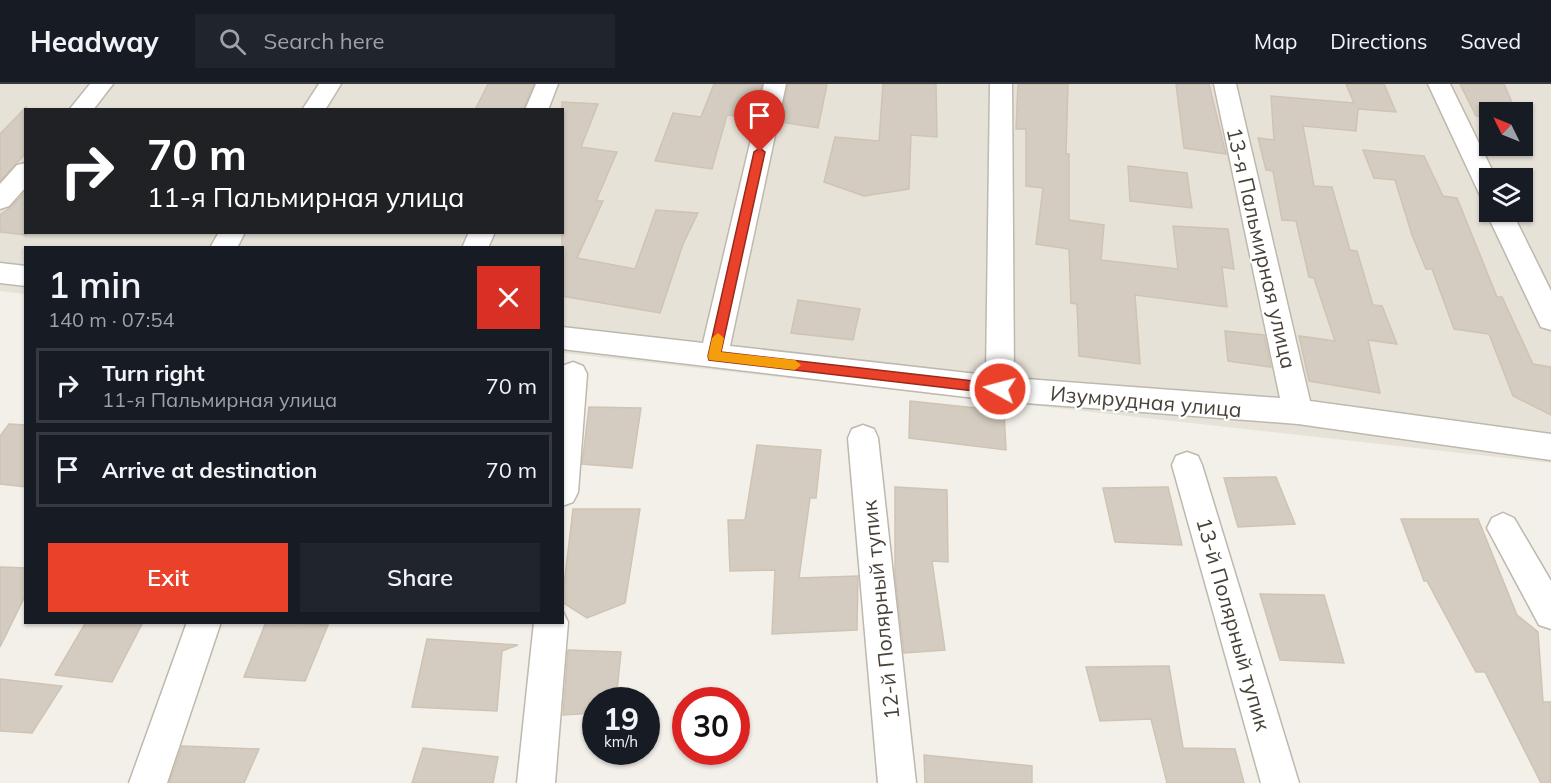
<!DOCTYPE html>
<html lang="en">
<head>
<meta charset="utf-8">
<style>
  :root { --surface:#171b24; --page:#20242c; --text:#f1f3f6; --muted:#9ea1a6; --line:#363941; --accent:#ea412a }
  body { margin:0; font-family:Mulish,sans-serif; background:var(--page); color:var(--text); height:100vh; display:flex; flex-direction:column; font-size:22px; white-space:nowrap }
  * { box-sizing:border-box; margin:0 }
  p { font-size:20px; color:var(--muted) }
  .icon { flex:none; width:33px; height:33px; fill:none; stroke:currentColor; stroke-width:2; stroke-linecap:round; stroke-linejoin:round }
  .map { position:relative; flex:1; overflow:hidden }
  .drawer { position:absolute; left:24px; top:162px; width:540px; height:378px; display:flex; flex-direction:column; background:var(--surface); border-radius:0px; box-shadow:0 2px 4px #0004 }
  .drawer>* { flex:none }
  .top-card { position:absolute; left:24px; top:24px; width:540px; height:126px; border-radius:0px; box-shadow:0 2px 4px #0004; background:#202124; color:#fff; overflow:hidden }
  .needle { width:39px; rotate:313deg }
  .tools { position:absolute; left:1479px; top:18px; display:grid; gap:12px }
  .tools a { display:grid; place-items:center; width:54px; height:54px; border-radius:0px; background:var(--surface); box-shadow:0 2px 4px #0004; font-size:30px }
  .speed { position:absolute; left:582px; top:603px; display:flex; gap:12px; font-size:30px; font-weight:700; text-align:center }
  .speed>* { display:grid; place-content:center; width:78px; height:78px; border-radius:50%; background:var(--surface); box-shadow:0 2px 4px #0004; line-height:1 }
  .speed small { font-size:15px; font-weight:400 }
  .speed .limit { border:9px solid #d22; background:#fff; color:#111 }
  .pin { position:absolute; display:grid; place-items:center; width:51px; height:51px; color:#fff; margin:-62px -26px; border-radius:50% 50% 50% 0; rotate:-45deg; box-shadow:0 0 6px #0007 }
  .pin .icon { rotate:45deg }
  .me { position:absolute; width:66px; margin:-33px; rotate:277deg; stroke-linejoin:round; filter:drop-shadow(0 0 4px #0008) }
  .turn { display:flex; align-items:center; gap:21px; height:126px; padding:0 24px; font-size:27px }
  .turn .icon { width:78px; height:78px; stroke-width:2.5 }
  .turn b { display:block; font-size:42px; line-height:51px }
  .round { display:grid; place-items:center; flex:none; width:63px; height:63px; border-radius:0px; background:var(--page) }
  .overview { display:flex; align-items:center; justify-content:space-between; height:102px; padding:0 24px }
  h1 { font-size:36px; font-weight:600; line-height:45px }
  .action { display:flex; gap:12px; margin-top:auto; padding:12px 24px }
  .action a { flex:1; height:69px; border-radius:0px; background:var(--accent); color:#fff; font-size:24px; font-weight:600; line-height:69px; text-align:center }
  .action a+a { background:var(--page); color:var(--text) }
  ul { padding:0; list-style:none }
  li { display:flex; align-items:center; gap:18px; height:75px; margin:0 12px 9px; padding:0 12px; border:3px solid var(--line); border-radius:0px }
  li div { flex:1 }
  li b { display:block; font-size:22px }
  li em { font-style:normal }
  header { display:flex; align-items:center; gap:36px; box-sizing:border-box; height:84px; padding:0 30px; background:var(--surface); border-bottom:2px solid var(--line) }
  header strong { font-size:28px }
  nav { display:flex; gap:33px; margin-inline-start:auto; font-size:21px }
  .search { width:420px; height:54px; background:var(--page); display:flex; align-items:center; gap:15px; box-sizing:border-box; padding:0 21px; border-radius:0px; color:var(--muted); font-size:22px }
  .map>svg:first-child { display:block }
</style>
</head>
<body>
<header>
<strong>Headway</strong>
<div class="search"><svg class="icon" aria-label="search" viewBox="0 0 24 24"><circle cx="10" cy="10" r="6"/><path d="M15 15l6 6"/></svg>Search here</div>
<nav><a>Map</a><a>Directions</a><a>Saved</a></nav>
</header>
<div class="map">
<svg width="1551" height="699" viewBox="0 0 1551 699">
  <rect width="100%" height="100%" fill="#f3f0ea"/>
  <path fill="#e7e2d8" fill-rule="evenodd" d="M0,0H1551V379L563,269L562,164H26L25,210L0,207ZM26,26H562V148H26ZM1490,28H1522V62H1490ZM1490,94H1522V128H1490Z"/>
  <path fill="#d4ccc0" stroke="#cfc3b3" stroke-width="1.5" d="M488,0H534L523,26H475Z
    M714,0H762L754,34L727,31L712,85L655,77L673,29L701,33Z
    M788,0H827L818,44L780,38Z
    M883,0H936L937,53L911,51L909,105L864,112L824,98L835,53L879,57Z
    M1018,0H1068L1066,70H1069V136L1104,141L1101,176L1178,185L1173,142L1228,145L1234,185L1222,183L1227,223L1135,211L1140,280L1079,272L1077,220L1071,219L1069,165L1036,160L1043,104L1026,102V45H1016Z
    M1176,0H1209L1226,70L1184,64Z
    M1346,0H1384L1396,28L1358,25L1356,47L1303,42L1314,102L1332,103L1350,166L1357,167L1373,221L1382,222L1397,260L1368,256L1380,309L1309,297L1299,252L1335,257L1314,194L1309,193L1296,137L1282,136L1273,87L1266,86L1258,54L1274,56L1271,12L1354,19Z
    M1460,0H1504L1516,28H1490V33L1476,32Z
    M562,18L598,20L581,63L617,68L596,117H603L577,174L635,185L656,126L698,129L683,160L660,229L562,212Z
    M26,23V69L0,97V50Z
    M1363,66L1424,72L1443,112L1457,114L1497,213H1502L1533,280L1551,283V331L1513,312L1489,250L1454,245L1432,185H1426L1412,151L1395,96L1374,94Z
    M1128,82L1187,89L1192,124L1130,117Z
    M26,107V151L0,148V131L11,123Z
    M798,216L860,225L853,256L791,249Z
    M1225,247L1264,251L1271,283L1228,277Z
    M910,317L1004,327L1006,366L909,354Z
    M589,323L641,324L632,384L582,380Z
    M9,340L26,341V403L0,400V352Z
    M757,361L821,366L816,414H810L799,494L858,492L857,546L772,550L775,486L730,487L728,436H745Z
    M1276,393L1295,440L1238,443L1224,394Z
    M895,403L947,406L948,478L932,477L945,566L904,569L895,491Z
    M1168,403L1182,461L1115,458L1103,404Z
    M573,425H640L625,519L587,534L562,518Z
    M1401,435H1478L1517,531L1538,548L1543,618H1551V699H1541L1485,588H1476L1427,497H1424Z
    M0,483L26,484V510L0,563Z
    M1260,510L1324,511L1344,579L1280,576Z
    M86,538H143L112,598L55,591Z
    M266,538L328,541L305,597L244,593Z
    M427,555L518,561L502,567L497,627L412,623Z
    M568,566L621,568L616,616H596V629L563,631Z
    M1169,582L1183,664L1235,665L1244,699H1167L1151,635L1100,637L1086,583Z
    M0,595L62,602L32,649L0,647Z
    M182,662L259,665L244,699H169Z
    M423,664L498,673L493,699H412Z
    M924,671L1032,682V699H925Z"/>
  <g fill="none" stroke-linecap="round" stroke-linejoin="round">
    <g stroke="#beb8ad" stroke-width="3">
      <path id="minor" d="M90,0H113L93,26H69Z
        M319,0H341L325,26H302Z
        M536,0H558L548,26H525Z
        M764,0H786L730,262L986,291L990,0H1012L1014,294L1280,314L1214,0H1236L1310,317L1551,350V376L1298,340L1000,317L562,265V243L703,259Z
        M1428,0H1450L1496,94H1490V115L1481,113L1478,107Z
        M26,79V103L9,122L0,125V100L17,81Z
        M1490,123V128H1512L1551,207V246L1541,243L1537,235L1486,128Z
        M219,148H245L237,164H210Z
        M469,148H495L488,164H462Z
        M0,179L26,182V202L0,199Z
        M573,278L583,282L587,290L578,408L573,418L562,422V282Z
        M863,341L874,345L878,354L916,699H878L848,354L852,345Z
        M1187,368L1198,372L1202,381L1299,699H1261L1172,381L1176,372Z
        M1503,429L1514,434L1551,497V545L1539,541L1487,444L1492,434Z
        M562,526L568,538L555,699H517L534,538H562Z
        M187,538H221L167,699H129Z"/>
    </g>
    <use href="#minor" fill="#fff" fill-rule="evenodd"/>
  </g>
  <path fill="#ea412a" stroke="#982a1b" stroke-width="1.5" d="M760,64L765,68L721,268L1000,300L1005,301L1007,305L1005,309L1000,310L709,276L708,272L754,68Z"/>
  <path fill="#f59e0b" d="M718,249L724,254L721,268L795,276L801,281L795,286L709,276L708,272L712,254Z"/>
  <g text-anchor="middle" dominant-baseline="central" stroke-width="4.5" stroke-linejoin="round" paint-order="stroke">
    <g font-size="21" fill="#474138" stroke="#fff">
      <text transform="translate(1262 164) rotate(77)">13-я Пальмирная улица</text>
      <text transform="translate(1146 317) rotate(5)">Изумрудная улица</text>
      <text transform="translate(880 526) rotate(-96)">12-й Полярный тупик</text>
      <text transform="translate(1234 540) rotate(74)">13-й Полярный тупик</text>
    </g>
  </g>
</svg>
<div class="tools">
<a><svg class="needle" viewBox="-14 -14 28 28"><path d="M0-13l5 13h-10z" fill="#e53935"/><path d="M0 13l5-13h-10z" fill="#9ea1a6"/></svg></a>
<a><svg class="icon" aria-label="layers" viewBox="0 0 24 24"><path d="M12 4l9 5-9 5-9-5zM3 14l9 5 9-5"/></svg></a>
</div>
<div class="speed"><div>19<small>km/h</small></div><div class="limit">30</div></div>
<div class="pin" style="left:760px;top:68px;background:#d93025"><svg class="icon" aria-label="arrive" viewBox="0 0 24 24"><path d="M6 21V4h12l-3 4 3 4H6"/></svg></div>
<svg class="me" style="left:1000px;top:305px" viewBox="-20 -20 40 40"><circle r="17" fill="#ea412a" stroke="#fff" stroke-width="3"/><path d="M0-11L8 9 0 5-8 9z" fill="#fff"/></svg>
<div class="top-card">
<div class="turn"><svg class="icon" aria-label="right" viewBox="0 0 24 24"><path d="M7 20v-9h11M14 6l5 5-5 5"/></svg><div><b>70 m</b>11-я Пальмирная улица</div></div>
</div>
<section class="drawer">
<div class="overview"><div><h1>1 min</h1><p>140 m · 07:54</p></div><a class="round" style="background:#d93025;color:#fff"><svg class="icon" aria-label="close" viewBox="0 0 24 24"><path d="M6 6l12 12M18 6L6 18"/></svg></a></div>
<ul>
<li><svg class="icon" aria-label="right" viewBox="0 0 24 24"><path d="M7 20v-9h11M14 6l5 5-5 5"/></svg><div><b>Turn right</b><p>11-я Пальмирная улица</p></div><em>70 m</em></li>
<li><svg class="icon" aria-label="arrive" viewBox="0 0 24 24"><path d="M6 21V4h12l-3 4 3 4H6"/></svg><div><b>Arrive at destination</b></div><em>70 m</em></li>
</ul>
<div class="action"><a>Exit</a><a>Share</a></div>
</section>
</div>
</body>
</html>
